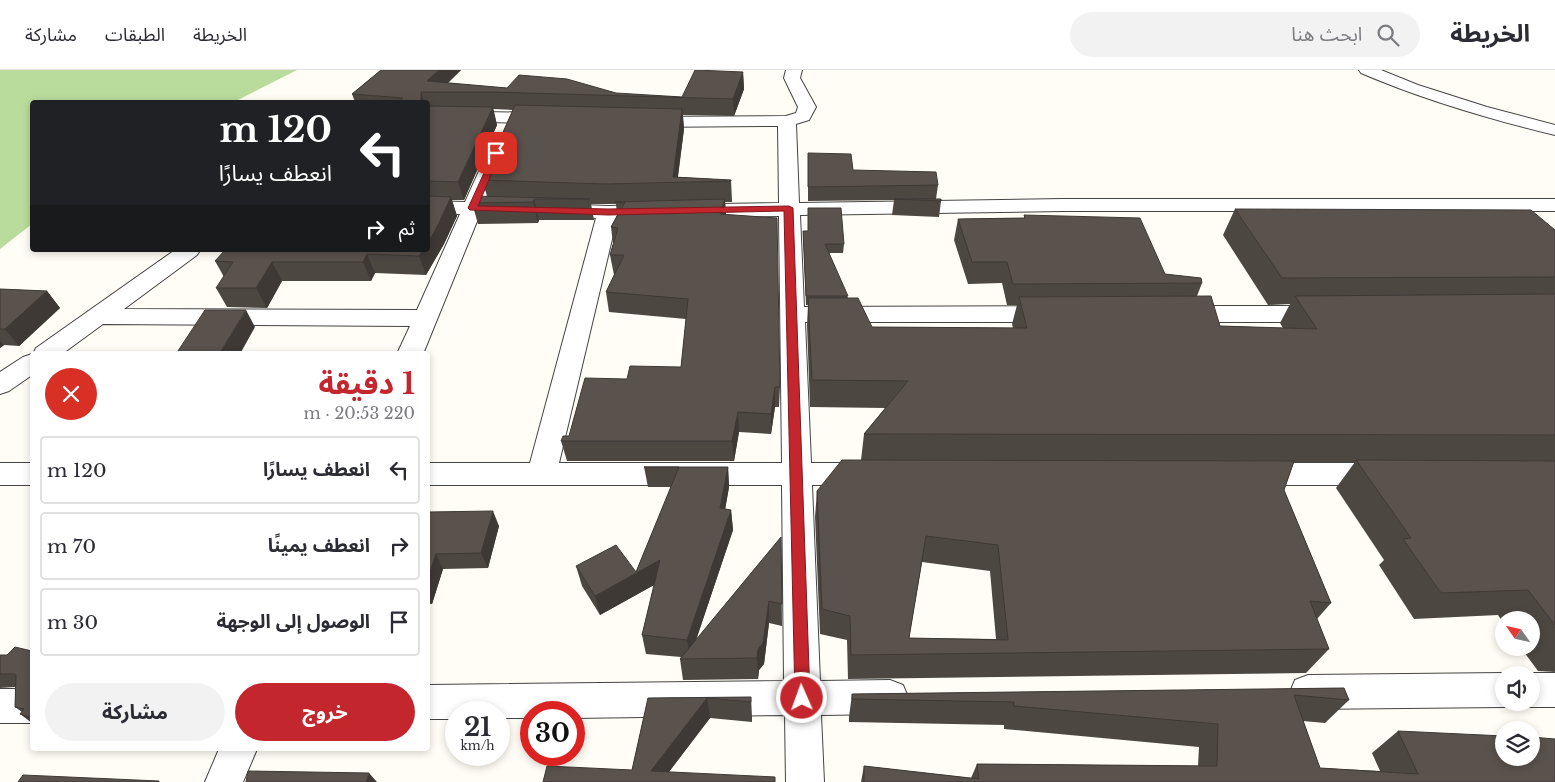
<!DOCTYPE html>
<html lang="ar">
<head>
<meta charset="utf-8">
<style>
  :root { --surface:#fff; --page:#f2f2f3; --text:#2b2b33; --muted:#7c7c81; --line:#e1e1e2; --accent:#c4262e }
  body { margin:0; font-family:"Libre Baskerville","Noto Sans Arabic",serif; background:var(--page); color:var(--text); direction:rtl; height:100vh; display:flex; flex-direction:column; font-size:19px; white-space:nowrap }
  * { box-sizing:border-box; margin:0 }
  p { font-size:16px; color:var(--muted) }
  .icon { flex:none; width:28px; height:28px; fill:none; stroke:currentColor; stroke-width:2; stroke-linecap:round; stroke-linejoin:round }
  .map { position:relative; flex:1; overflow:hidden; direction:ltr }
  .panel { position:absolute; left:30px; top:281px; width:400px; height:400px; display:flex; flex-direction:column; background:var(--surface); border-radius:5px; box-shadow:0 2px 8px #0003; direction:rtl }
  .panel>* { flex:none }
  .banner { position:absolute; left:30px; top:30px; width:400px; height:152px; border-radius:5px; box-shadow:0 2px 8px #0003; direction:rtl; background:#202124; color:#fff; overflow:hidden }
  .needle { width:32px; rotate:304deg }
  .fabs { position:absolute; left:1495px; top:541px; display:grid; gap:10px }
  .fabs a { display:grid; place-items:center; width:45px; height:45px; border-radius:50%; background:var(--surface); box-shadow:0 2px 8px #0003; font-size:25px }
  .speed { position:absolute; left:445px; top:631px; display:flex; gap:10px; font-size:25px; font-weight:700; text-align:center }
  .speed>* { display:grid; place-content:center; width:65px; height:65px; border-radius:50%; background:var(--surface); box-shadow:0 2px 8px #0003; line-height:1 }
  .speed small { font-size:12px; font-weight:400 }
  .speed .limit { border:8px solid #d22; background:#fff; color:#111 }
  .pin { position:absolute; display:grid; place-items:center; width:42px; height:42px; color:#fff; margin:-21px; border-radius:10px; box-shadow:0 2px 8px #0006 }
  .me { position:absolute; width:55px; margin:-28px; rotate:358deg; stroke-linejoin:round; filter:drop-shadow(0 0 4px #0008) }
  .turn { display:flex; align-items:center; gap:18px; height:105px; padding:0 15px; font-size:22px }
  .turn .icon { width:65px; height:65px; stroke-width:2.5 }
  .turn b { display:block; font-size:35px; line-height:42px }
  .then { display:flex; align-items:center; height:48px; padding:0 15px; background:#0003; gap:10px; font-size:19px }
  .round { display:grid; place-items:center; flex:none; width:52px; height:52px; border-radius:26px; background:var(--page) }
  .headline { display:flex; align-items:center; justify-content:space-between; height:85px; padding:0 15px }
  h1 { font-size:30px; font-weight:700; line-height:38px; color:var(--accent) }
  .button { display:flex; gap:10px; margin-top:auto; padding:10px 15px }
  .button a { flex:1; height:58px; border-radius:30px; background:var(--accent); color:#fff; font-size:20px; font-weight:700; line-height:58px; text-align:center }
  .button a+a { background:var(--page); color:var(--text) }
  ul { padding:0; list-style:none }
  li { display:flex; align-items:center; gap:15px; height:68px; margin:0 10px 8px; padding:0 5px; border:2px solid var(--line); border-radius:5px }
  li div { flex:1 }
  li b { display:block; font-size:19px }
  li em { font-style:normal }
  header { display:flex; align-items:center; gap:30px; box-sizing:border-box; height:70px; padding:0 25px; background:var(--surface); border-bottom:1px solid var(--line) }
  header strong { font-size:24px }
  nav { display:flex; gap:28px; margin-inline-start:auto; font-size:18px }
  .search { width:350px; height:45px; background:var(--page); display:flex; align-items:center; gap:12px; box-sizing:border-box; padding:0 18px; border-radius:28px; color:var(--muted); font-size:19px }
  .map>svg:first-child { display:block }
</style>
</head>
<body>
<header>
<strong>الخريطة</strong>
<div class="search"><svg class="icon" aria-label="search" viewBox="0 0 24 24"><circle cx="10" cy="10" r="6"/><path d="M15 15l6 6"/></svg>ابحث هنا</div>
<nav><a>الخريطة</a><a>الطبقات</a><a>مشاركة</a></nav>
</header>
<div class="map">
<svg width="1555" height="712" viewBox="0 0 1555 712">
  <rect width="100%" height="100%" fill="#fffdf5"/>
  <path fill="#b9dc9c" d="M0,0H297L234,32H32V154L0,179Z"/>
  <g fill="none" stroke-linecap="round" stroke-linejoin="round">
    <g stroke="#444" stroke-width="2">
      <path id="minor" d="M786,0H802L800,8L816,37L809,50L796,54L799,133L1063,129H1555V141H1063L800,145L804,237L1051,236L1059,239L1063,244L1059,249L1051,252H805L811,393H868L878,396L883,404L878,412L868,415H812L820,611L890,610L903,615L908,627L903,639L890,644L821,645L824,712H786L785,645L574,648V642H531V648H499V642H456V649H428V615L784,611L782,415H428V393H530L596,148L547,144L544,140L547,136L554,134L608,136L779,133L778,56L646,57L640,56L637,52L640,48L646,47L786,46L796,43L798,37L784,8ZM779,146L782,393H559L617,148Z
        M1359,0H1381L1418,15L1487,37L1555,55V65C1489,49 1424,30 1361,3Z
        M428,41L546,43L552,44L555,48L552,52L546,53L428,51Z
        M498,73L505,75L507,79L485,132L518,135L521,139L518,143L511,145L480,144L423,284H397L410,256L103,254L62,284H33L36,278L175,180H200L197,185L124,239L417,240L460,144L428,143V131L465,132L489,79L491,75Z
        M1179,236H1321L1329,239L1333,244L1329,249L1321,252H1179L1171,249L1167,244L1171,239Z
        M32,284V305L9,321L0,324V302L23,287Z
        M0,393H32V415H0Z
        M1251,393H1383L1393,396L1398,404L1393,412L1383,415H1251L1241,412L1236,404L1241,396Z
        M1504,603L1509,605H1504V632H1515L1504,637L1308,639L1295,634L1290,622L1295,610L1308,605Z
        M1531,603H1555V637H1531L1520,632H1531V605H1526Z
        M0,619H32V653H0Z
        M219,679H257L243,712H205Z"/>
    </g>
    <use href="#minor" fill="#fff" fill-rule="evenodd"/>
  </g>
  <path fill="#4d4742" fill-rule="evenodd" d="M381,0H461L448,13L507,18L682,27L743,2L744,19L734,46L683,45L684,59L678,107L731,110L732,130V132H725L726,145L780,317L779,337H775L771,364L739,362L734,391H567L561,371L569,366L627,309L681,297L686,249L609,242L606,222L614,205L610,185L613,174L611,157L617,145L616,134H591L594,150H539L538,153L478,154L472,133L487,126L482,110L513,40L493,39L497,55L464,130H452L457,146L444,174L426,205L375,203L371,211H282L267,238L227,237L216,218L224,207L215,191L428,180V32H355L352,24Z
    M808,83L853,100L938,115L936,129L941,131L939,147L892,145L894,130L808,131Z
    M1235,139L1555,160V602L1538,601L1521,578H1531V550H1504V554L1498,545L1414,549L1379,495L1384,490L1336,418L1355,392H1294L1284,420L1331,533L1317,549L1329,579L1306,603L848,609L847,570L820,564L815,447L817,421L861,390L864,364L885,338L810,337L807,255L808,235H806L803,161L844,174L843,183H829L848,228L872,257L1013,258L1012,254L1017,235H1007L1002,213L968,214L954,170L958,149L1024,148V145L1165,204L1202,213L1197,226L1220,256L1283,258L1280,253L1290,234L1268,235L1223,165ZM922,492L990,501L996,569L909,568Z
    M0,219L47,221L60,238L19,276L4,275L0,278Z
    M644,397H728L729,417L725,439L731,440L733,460L696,570L781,467L782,556L769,553L764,594L759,600L758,609L683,610L680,589L681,587L646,584L642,565L654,515L600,545L582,516L576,496L636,502L671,417H648Z
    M428,442L499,456L488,498L443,499L432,534H428Z
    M32,581V653L20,644L22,642L15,637V617L0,618V585H7Z
    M1344,618L1349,630L1325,653L1303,651L1320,698L1380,701L1372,683L1398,661L1555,712H861L864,696L971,708L977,694L1198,696L1199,677L1004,659V655L849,652V647L852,624Z
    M751,627L752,647V652L710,648L669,702L632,700L648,628Z"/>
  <path fill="#3f3936" d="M439,0H461L438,22L427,11Z
    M743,2L744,19L734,46L733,29Z
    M421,22L424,32H421Z
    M493,37L497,55L464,130L458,112Z
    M682,39L684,59L677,112L673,107Z
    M451,127L457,146L444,174L426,205L419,186L423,180H428V173Z
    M534,129L539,150L538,153L533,132Z
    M725,129L726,149L720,144Z
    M367,184L375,203L371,211L363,192Z
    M272,192L282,211L267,238L256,218Z
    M47,221L60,238L19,276L5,259Z
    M246,240L255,257L240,284H219Z
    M0,271L4,275L0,278Z
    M775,317V337L771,364V344Z
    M738,342L739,362L734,391L732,371Z
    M728,397L729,417L722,458L720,438Z
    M731,440L733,460L690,588L687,570Z
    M493,441L499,456L488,498L481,483Z
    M436,484L443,499L432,534L428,526V508Z
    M660,490L663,510L600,545L595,526Z
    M769,531V553L764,594L759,600L758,609L757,588L758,579Z
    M707,628L710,648L661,712L651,701Z
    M369,703L377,712H366Z"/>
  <path fill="#5a524d" stroke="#3f3936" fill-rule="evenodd" d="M381,0H439L427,11L507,18L519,5L567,9L616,23L682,27L695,0L743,2L733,29L491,22H421V32H399L403,28L352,24Z
    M515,35L682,39L673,107L731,110V111L605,114L482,110Z
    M428,36L493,37L458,112L428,111Z
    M808,83L851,84L853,100L936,102L938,115L808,117Z
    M428,126L451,127L438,155L428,173Z
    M475,126L590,129H534L533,132L472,133Z
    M725,129L720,144L777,148L780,317H775L771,344L738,342L732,371H561L563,366H569L585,308L627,309L630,296L681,297L688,229L606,222L624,185H610L618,158L611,157L625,132H615Z
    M894,129H941V131Z
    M808,138H841L844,174H825L848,226H806L803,161H808Z
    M1235,139L1531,140L1555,160V207L1282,208Z
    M1024,145L1140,148L1165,204L1201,208L1202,213L1013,214L1007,192H972L958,149L1025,148Z
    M225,180H423L419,186L367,184L363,192H272L256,218H216L233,192L215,191Z
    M0,219L47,221L5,259H0Z
    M1555,224V365L864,364L908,311L812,310L808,228H858L872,257L1027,258L1019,227L1211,226L1220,256L1317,259L1295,226Z
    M205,240H246L219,284H176Z
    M842,390L1294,391L1284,420L1331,533L1310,531L1329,579L851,585L850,546L822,539L817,421ZM926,466L998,475L1008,570L909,568Z
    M1356,390L1555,391V555L1528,520L1441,523L1403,469L1411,468Z
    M644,397H728L720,438L731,440L687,570L642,565L660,490L595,526L576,496L616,475L636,502L679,397Z
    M493,441L481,483L436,484L428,508V442Z
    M781,467L782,534L769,531L763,573L758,579L757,588L680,589Z
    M15,577L32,581V648L20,644L24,639L15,637L16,605L14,604H0V585H7Z
    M1344,618L1349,630L1294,625L1320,698L1418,704L1398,661L1504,666V688H1531V667L1555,669V712H864V696L979,709L977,694L1217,696L1218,654L1014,636V632L852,629V624Z
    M751,627V632L707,628L651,701L775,707V712H543L547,696L632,700L648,628Z
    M248,701L369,703L366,712H246Z
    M23,705L159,711V712H18Z"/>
  <path fill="#c4262e" stroke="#7f191e" d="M494,81L500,83L478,136L608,139L789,136L793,138L810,628L808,633L802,635L797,633L795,628L784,141L608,145L470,140L468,138Z"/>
</svg>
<div class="fabs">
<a><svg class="needle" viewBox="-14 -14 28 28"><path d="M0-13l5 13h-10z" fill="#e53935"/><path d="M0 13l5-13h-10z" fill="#7c7c81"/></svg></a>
<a><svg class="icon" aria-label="sound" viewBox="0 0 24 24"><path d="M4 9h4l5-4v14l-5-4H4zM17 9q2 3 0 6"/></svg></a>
<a><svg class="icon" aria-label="layers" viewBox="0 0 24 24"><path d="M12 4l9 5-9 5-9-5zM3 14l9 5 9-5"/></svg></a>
</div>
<div class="speed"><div>21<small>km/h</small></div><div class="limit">30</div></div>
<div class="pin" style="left:496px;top:83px;background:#d93025"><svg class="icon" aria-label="arrive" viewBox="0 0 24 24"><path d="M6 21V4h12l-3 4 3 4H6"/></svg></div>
<svg class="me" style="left:802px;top:628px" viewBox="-20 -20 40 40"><circle r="17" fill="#c4262e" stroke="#fff" stroke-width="3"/><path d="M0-11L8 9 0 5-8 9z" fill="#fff"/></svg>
<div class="banner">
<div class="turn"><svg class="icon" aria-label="left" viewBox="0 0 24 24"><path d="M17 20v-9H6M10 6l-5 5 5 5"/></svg><div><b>120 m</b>انعطف يسارًا</div></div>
<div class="then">ثم<svg class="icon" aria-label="right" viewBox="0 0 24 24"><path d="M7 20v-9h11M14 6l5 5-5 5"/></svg></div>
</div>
<section class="panel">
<div class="headline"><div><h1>1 دقيقة</h1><p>220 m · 20:53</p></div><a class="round" style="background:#d93025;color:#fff"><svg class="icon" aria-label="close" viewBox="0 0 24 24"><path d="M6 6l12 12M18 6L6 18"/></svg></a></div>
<ul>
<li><svg class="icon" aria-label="left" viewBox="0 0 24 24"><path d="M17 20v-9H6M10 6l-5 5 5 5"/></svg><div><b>انعطف يسارًا</b></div><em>120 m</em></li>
<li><svg class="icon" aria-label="right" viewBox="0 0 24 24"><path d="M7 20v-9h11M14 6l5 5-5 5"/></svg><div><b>انعطف يمينًا</b></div><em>70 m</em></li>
<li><svg class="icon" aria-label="arrive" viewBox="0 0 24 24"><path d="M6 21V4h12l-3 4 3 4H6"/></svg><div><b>الوصول إلى الوجهة</b></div><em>30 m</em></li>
</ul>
<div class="button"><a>خروج</a><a>مشاركة</a></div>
</section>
</div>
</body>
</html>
